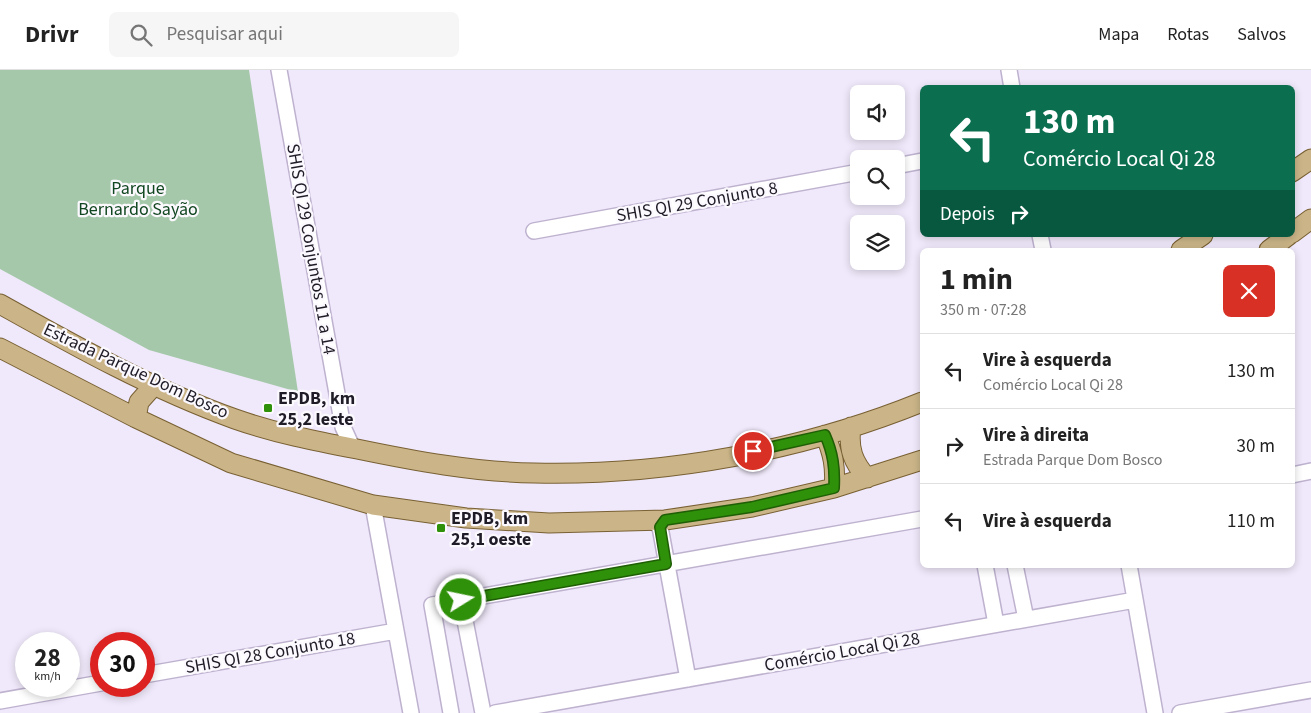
<!DOCTYPE html>
<html lang="pt">
<head>
<meta charset="utf-8">
<style>
  :root { --surface:#fff; --page:#f6f6f6; --text:#222; --muted:#767676; --line:#e0e0e0 }
  body { margin:0; font-family:"Source Sans 3",sans-serif; background:var(--page); color:var(--text); height:100vh; display:flex; flex-direction:column; font-size:19px; white-space:nowrap }
  * { box-sizing:border-box; margin:0 }
  p { font-size:16px; color:var(--muted) }
  .icon { flex:none; width:28px; height:28px; fill:none; stroke:currentColor; stroke-width:2; stroke-linecap:round; stroke-linejoin:round }
  .map { position:relative; flex:1; overflow:hidden }
  .panel { position:absolute; left:920px; top:178px; width:375px; height:320px; display:flex; flex-direction:column; background:var(--surface); border-radius:8px; box-shadow:0 2px 8px #0003 }
  .panel>* { flex:none }
  .guide { position:absolute; left:920px; top:15px; width:375px; height:152px; border-radius:8px; box-shadow:0 2px 8px #0003; background:#0b6e4f; color:#fff; overflow:hidden }
  .fabs { position:absolute; left:850px; top:15px; display:grid; gap:10px }
  .fabs a { display:grid; place-items:center; width:55px; height:55px; border-radius:8px; background:var(--surface); box-shadow:0 2px 8px #0003; font-size:25px }
  .speed { position:absolute; left:15px; top:562px; display:flex; gap:10px; font-size:25px; font-weight:700; text-align:center }
  .speed>* { display:grid; place-content:center; width:65px; height:65px; border-radius:50%; background:var(--surface); box-shadow:0 2px 8px #0003; line-height:1 }
  .speed small { font-size:12px; font-weight:400 }
  .speed .limit { border:8px solid #d22; background:#fff; color:#111 }
  .pin { position:absolute; display:grid; place-items:center; width:42px; height:42px; color:#fff; margin:-21px; border:2px solid #fff; border-radius:50%; box-shadow:0 1px 5px #0007 }
  .me { position:absolute; width:55px; margin:-28px; rotate:80deg; stroke-linejoin:round; filter:drop-shadow(0 0 4px #0008) }
  .turn { display:flex; align-items:center; gap:18px; height:105px; padding:0 20px; font-size:22px }
  .turn .icon { width:65px; height:65px; stroke-width:2.5 }
  .turn b { display:block; font-size:35px; line-height:42px }
  .then { display:flex; align-items:center; height:48px; padding:0 20px; background:#0003; gap:10px; font-size:19px }
  .round { display:grid; place-items:center; flex:none; width:52px; height:52px; border-radius:8px; background:var(--page) }
  .head { display:flex; align-items:center; justify-content:space-between; height:85px; padding:0 20px }
  h1 { font-size:30px; font-weight:700; line-height:38px }
  ul { padding:0; list-style:none }
  li { display:flex; align-items:center; gap:15px; height:75px; padding:0 20px; border-top:1px solid var(--line) }
  li div { flex:1 }
  li b { display:block; font-size:19px }
  li em { font-style:normal }
  header { display:flex; align-items:center; gap:30px; box-sizing:border-box; height:70px; padding:0 25px; background:var(--surface); border-bottom:1px solid var(--line) }
  header strong { font-size:24px }
  nav { display:flex; gap:28px; margin-inline-start:auto; font-size:18px }
  .search { width:350px; height:45px; background:var(--page); display:flex; align-items:center; gap:12px; box-sizing:border-box; padding:0 18px; border-radius:8px; color:var(--muted); font-size:19px }
  .map>svg:first-child { display:block }
</style>
</head>
<body>
<header>
<strong>Drivr</strong>
<div class="search"><svg class="icon" aria-label="search" viewBox="0 0 24 24"><circle cx="10" cy="10" r="6"/><path d="M15 15l6 6"/></svg>Pesquisar aqui</div>
<nav><a>Mapa</a><a>Rotas</a><a>Salvos</a></nav>
</header>
<div class="map">
<svg width="1311" height="643" viewBox="0 0 1311 643">
  <rect width="100%" height="100%" fill="#f0e9fb"/>
  <path fill="#a5c8aa" d="M0,0H249L298,322L149,280L0,199Z"/>
  <g fill="none" stroke-linecap="round" stroke-linejoin="round">
    <g stroke="#beb2cf" stroke-width="18">
      <path id="minor" d="M279,0L343,357L353,379
        M1009,0L1012,18
        M896,96L922,91
        M534,161L859,102
        M1040,165L1043,180
        M1292,405L1311,401
        M373,435L411,643
        M653,451L660,457L688,609
        M985,495L996,554
        M1015,495L1026,549
        M1129,495L1155,643
        M461,530L483,643
        M144,605L396,561
        M0,631L101,613
        M451,643L432,535L922,449
        M495,643L1135,530
        M1180,643L1311,620"/>
    </g>
    <g stroke="#786033" stroke-width="21">
      <path id="major" d="M1292,102L1311,89
        M1292,163L1311,149
        M1181,180L1203,165
        M1269,180L1289,165
        M0,234C75,276 154,320 235,349C275,363 315,371 357,379C415,391 474,402 534,403C665,406 801,381 922,332
        M0,278L136,348L231,393L373,435L466,448L549,453L665,450L752,437L834,418L922,390
        M136,348L139,332L155,314
        M851,357C848,379 853,392 867,408
        M825,365C833,383 836,398 834,418"/>
    </g>
    <use href="#minor" stroke="#fff" stroke-width="15"/>
    <use href="#major" stroke="#cbb588" stroke-width="19"/>
  </g>
  <g fill="none" stroke-linecap="round" stroke-linejoin="round">
    <g stroke="#1f5e06" stroke-width="12">
      <path id="route" d="M461,530L666,494L660,457L665,450L752,437L834,418C835,398 833,383 825,365L753,381"/>
    </g>
    <use href="#route" stroke="#2f9009" stroke-width="9"/>
  </g>
  <g fill="#2f9009" stroke="#fbf8fe" stroke-width="2">
    <rect x="263" y="333" width="10" height="10" rx="2.5"/>
    <rect x="436" y="453" width="10" height="10" rx="2.5"/>
  </g>
  <g text-anchor="middle" dominant-baseline="central" stroke-width="4.5" stroke-linejoin="round" paint-order="stroke">
    <g font-size="18" fill="#114720" stroke="#fbf8fe">
      <text x="138" y="118">Parque<tspan x="138" dy="21">Bernardo Sayão</tspan></text>
    </g>
    <g font-size="18" fill="#201c27" stroke="#fbf8fe">
      <text transform="translate(697 132) rotate(-10)">SHIS QI 29 Conjunto 8</text>
      <text transform="translate(311 179) rotate(80)">SHIS QI 29 Conjuntos 11 a 14</text>
      <text transform="translate(136 301) rotate(25)">Estrada Parque Dom Bosco</text>
      <text transform="translate(842 582) rotate(-10)">Comércio Local Qi 28</text>
      <text transform="translate(270 583) rotate(-10)">SHIS QI 28 Conjunto 18</text>
    </g>
    <g font-size="18" font-weight="bold" fill="#201c27" stroke="#fbf8fe" text-anchor="start">
      <text x="278" y="328">EPDB, km<tspan x="278" dy="21">25,2 leste</tspan></text>
      <text x="451" y="448">EPDB, km<tspan x="451" dy="21">25,1 oeste</tspan></text>
    </g>
  </g>
</svg>
<div class="fabs">
<a><svg class="icon" aria-label="sound" viewBox="0 0 24 24"><path d="M4 9h4l5-4v14l-5-4H4zM17 9q2 3 0 6"/></svg></a>
<a><svg class="icon" aria-label="search" viewBox="0 0 24 24"><circle cx="10" cy="10" r="6"/><path d="M15 15l6 6"/></svg></a>
<a><svg class="icon" aria-label="layers" viewBox="0 0 24 24"><path d="M12 4l9 5-9 5-9-5zM3 14l9 5 9-5"/></svg></a>
</div>
<div class="speed"><div>28<small>km/h</small></div><div class="limit">30</div></div>
<div class="pin" style="left:753px;top:381px;background:#d93025"><svg class="icon" aria-label="arrive" viewBox="0 0 24 24"><path d="M6 21V4h12l-3 4 3 4H6"/></svg></div>
<svg class="me" style="left:461px;top:530px" viewBox="-20 -20 40 40"><circle r="17" fill="#2f9009" stroke="#fff" stroke-width="3"/><path d="M0-11L8 9 0 5-8 9z" fill="#fff"/></svg>
<div class="guide">
<div class="turn"><svg class="icon" aria-label="left" viewBox="0 0 24 24"><path d="M17 20v-9H6M10 6l-5 5 5 5"/></svg><div><b>130 m</b>Comércio Local Qi 28</div></div>
<div class="then">Depois<svg class="icon" aria-label="right" viewBox="0 0 24 24"><path d="M7 20v-9h11M14 6l5 5-5 5"/></svg></div>
</div>
<section class="panel">
<div class="head"><div><h1>1 min</h1><p>350 m · 07:28</p></div><a class="round" style="background:#d93025;color:#fff"><svg class="icon" aria-label="close" viewBox="0 0 24 24"><path d="M6 6l12 12M18 6L6 18"/></svg></a></div>
<ul>
<li><svg class="icon" aria-label="left" viewBox="0 0 24 24"><path d="M17 20v-9H6M10 6l-5 5 5 5"/></svg><div><b>Vire à esquerda</b><p>Comércio Local Qi 28</p></div><em>130 m</em></li>
<li><svg class="icon" aria-label="right" viewBox="0 0 24 24"><path d="M7 20v-9h11M14 6l5 5-5 5"/></svg><div><b>Vire à direita</b><p>Estrada Parque Dom Bosco</p></div><em>30 m</em></li>
<li><svg class="icon" aria-label="left" viewBox="0 0 24 24"><path d="M17 20v-9H6M10 6l-5 5 5 5"/></svg><div><b>Vire à esquerda</b></div><em>110 m</em></li>
</ul>
</section>
</div>
</body>
</html>
